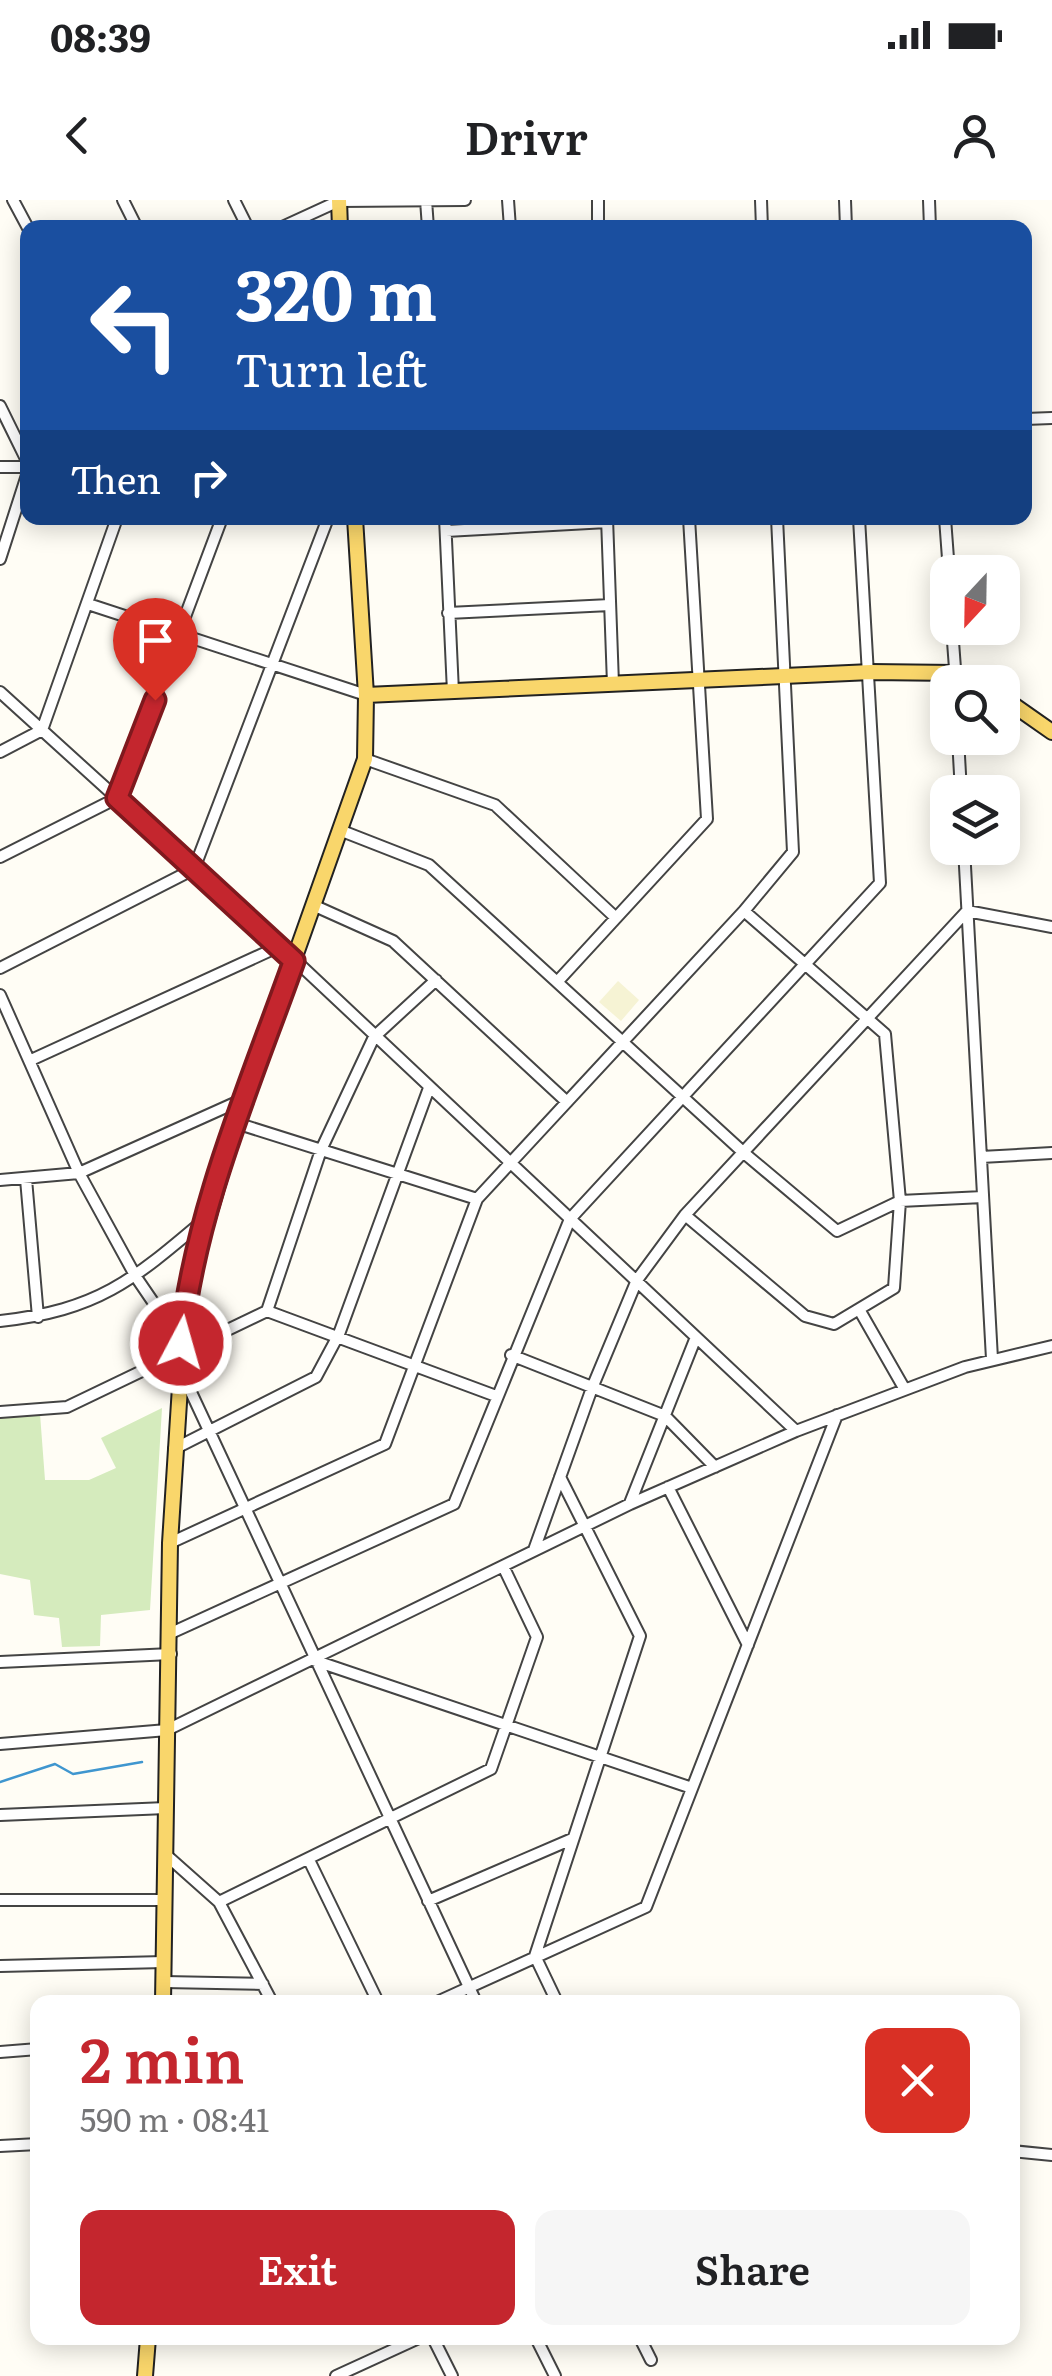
<!DOCTYPE html>
<html lang="en">
<head>
<meta charset="utf-8">
<style>
  :root { --surface:#fff; --page:#f6f6f6; --text:#202124; --muted:#757577; --accent:#c4262e }
  body { margin:0; font-family:Literata,serif; background:var(--page); color:var(--text); height:100vh; display:flex; flex-direction:column; font-size:38px; white-space:nowrap }
  * { box-sizing:border-box; margin:0 }
  p { font-size:32px; color:var(--muted) }
  .icon { flex:none; width:55px; height:55px; fill:none; stroke:currentColor; stroke-width:2; stroke-linecap:round; stroke-linejoin:round }
  .map { position:relative; flex:1; overflow:hidden }
  .side { position:absolute; left:30px; top:1795px; width:990px; height:350px; display:flex; flex-direction:column; background:var(--surface); border-radius:20px; box-shadow:0 5px 25px #0003 }
  .side>* { flex:none }
  .hud { position:absolute; left:20px; top:20px; width:1012px; height:305px; border-radius:20px; box-shadow:0 5px 25px #0003; background:#1a4fa0; color:#fff; overflow:hidden }
  .needle { width:65px; rotate:202deg }
  .fabs { position:absolute; left:930px; top:355px; display:grid; gap:20px }
  .fabs a { display:grid; place-items:center; width:90px; height:90px; border-radius:20px; background:var(--surface); box-shadow:0 5px 25px #0003; font-size:50px }
  .pin { position:absolute; display:grid; place-items:center; width:85px; height:85px; color:#fff; margin:-102px -42px; border-radius:50% 50% 50% 0; rotate:-45deg; box-shadow:0 0 10px #0007 }
  .pin .icon { rotate:45deg }
  .me { position:absolute; width:110px; margin:-55px; rotate:6deg; stroke-linejoin:round; filter:drop-shadow(0 0 8px #0008) }
  .turn { display:flex; align-items:center; gap:35px; height:210px; padding:0 50px; font-size:45px }
  .turn .icon { width:130px; height:130px; stroke-width:2.5 }
  .turn b { display:block; font-size:70px; line-height:85px }
  .then { display:flex; align-items:center; height:95px; padding:0 50px; background:#0003; gap:20px; font-size:38px }
  .round { display:grid; place-items:center; flex:none; width:105px; height:105px; border-radius:20px; background:var(--page) }
  .overview { display:flex; align-items:center; justify-content:space-between; height:170px; padding:0 50px }
  h1 { font-size:60px; font-weight:600; line-height:75px; color:var(--accent) }
  .action { display:flex; gap:20px; margin-top:auto; padding:20px 50px }
  .action a { flex:1; height:115px; border-radius:20px; background:var(--accent); color:#fff; font-size:40px; font-weight:600; line-height:115px; text-align:center }
  .action a+a { background:var(--page); color:var(--text) }
  .status { display:flex; justify-content:space-between; align-items:center; height:70px; padding:0 50px; background:var(--surface); direction:ltr }
  .status svg { height:28px; fill:currentColor }
  header { display:flex; justify-content:space-between; align-items:center; height:130px; padding:0 50px; background:var(--surface); font-size:45px; font-weight:600 }
  .map>svg:first-child { display:block }
</style>
</head>
<body>
<div class="status"><b>08:39</b><svg viewBox="0 0 49 12"><path d="M0 12V9h3v3zM5 12V6h3v6zM10 12V3h3v9zM15 12V0h3v12zM26 1h20v11H26zM47 4h2v5h-2z"/></svg></div>
<header><svg class="icon" aria-label="back" viewBox="0 0 24 24"><path d="M15 5l-7 7 7 7"/></svg>Drivr<svg class="icon" aria-label="person" viewBox="0 0 24 24"><circle cx="12" cy="8" r="4"/><path d="M4 21q1-7 8-7t8 7"/></svg></header>
<div class="map">
<svg width="1052" height="2176" viewBox="0 0 1052 2176">
  <rect width="100%" height="100%" fill="#fffdf5"/>
  <path fill="#f6f3d4" d="M618,781L639,800L621,821L599,802Z"/>
  <path fill="#d5ebbd" d="M162,1208L150,1410L101,1415L100,1446L62,1447L59,1418L34,1415L30,1380L0,1374V1218L40,1214L45,1280H89L116,1268L101,1238Z"/>
  <g fill="none" stroke-linecap="round" stroke-linejoin="round">
    <path stroke="#3f96cf" stroke-width="2.5" d="M0,1582L55,1564L73,1574L142,1562"/>
    <g stroke="#444" stroke-width="14">
      <path id="minor" d="M13,0L28,28
        M123,0L137,28
        M234,0L248,28
        M426,0L428,28
        M508,0L510,28
        M598,0V28
        M761,0L762,28
        M845,0L846,28
        M929,0L930,28
        M280,28L339,1L465,0
        M0,206L28,263
        M1025,219L1052,218
        M0,267H28
        M445,318L453,492
        M607,318L613,484
        M945,318L949,372
        M446,331L607,322
        M0,359L28,272
        M88,404L366,495
        M448,413L610,405
        M952,428L956,482
        M0,492L280,746L796,1231
        M958,538L961,592
        M0,552L42,530L117,318
        M365,559L495,605L616,718
        M342,631L429,665L744,953L837,1031L900,1001L983,997
        M964,648L992,1159
        M0,657L117,598L222,318
        M315,706L393,741L567,902
        M0,768L194,669L328,318
        M558,781L707,619L689,318
        M0,795L79,973L136,1077L181,1143
        M31,860L280,746
        M236,923L477,999
        M981,957L1052,953
        M26,979L38,1117
        M0,980L79,973L246,898
        M685,1015L805,1116L834,1124L894,1088L900,1001L885,834L744,711
        M267,1111L496,1196
        M860,1111L904,1188
        M0,1121C98,1110 132,1081 204,1020
        M511,1155L665,1216L715,1267
        M183,1175L476,1802
        M0,1212L67,1207L267,1111L321,950L374,837L436,780
        M174,1249L316,1177L339,1134L429,888
        M668,1287L748,1445
        M630,1303L696,1137
        M170,1343L385,1244L477,999L744,711L793,652L777,318
        M534,1350L592,1188L637,1080L685,1015L967,711L1052,727
        M171,1433L454,1304L570,1019L880,683L859,318
        M313,1460L692,1588
        M0,1462L171,1454
        M0,1544L167,1530L630,1304L796,1231L965,1167L1052,1146
        M0,1615L166,1608
        M165,1654L219,1702L272,1802
        M309,1660L378,1802
        M0,1700H162
        M428,1701L572,1639
        M219,1702L491,1569L537,1437L503,1366
        M0,1766L164,1762
        M164,1782L263,1784
        M437,1802L646,1707L837,1215
        M557,1802L535,1756L640,1436L560,1277
        M0,1852L38,1849
        M0,1946L38,1944
        M1012,1951L1052,1955
        M433,2138L452,2176
        M536,2138L555,2176
        M640,2138L651,2160
        M336,2176L419,2138"/>
    </g>
    <g stroke="#222" stroke-width="18">
      <path id="major" d="M339,0L340,28
        M366,495L871,472L955,473L978,482
        M1002,497L1052,532
        M163,1802L170,1343L186,1093L236,923L365,559L366,495L355,318
        M145,2176L148,2138"/>
    </g>
    <use href="#minor" stroke="#fff" stroke-width="10"/>
    <use href="#major" stroke="#f9d66b" stroke-width="14"/>
  </g>
  <g fill="none" stroke-linecap="round" stroke-linejoin="round">
    <g stroke="#7f191e" stroke-width="25">
      <path id="route" d="M155,500L117,598L294,761C250,885 194,1012 181,1143"/>
    </g>
    <use href="#route" stroke="#c4262e" stroke-width="18"/>
  </g>
</svg>
<div class="fabs">
<a><svg class="needle" viewBox="-14 -14 28 28"><path d="M0-13l5 13h-10z" fill="#e53935"/><path d="M0 13l5-13h-10z" fill="#757577"/></svg></a>
<a><svg class="icon" aria-label="search" viewBox="0 0 24 24"><circle cx="10" cy="10" r="6"/><path d="M15 15l6 6"/></svg></a>
<a><svg class="icon" aria-label="layers" viewBox="0 0 24 24"><path d="M12 4l9 5-9 5-9-5zM3 14l9 5 9-5"/></svg></a>
</div>
<div class="pin" style="left:155px;top:500px;background:#d93025"><svg class="icon" aria-label="arrive" viewBox="0 0 24 24"><path d="M6 21V4h12l-3 4 3 4H6"/></svg></div>
<svg class="me" style="left:181px;top:1143px" viewBox="-20 -20 40 40"><circle r="17" fill="#c4262e" stroke="#fff" stroke-width="3"/><path d="M0-11L8 9 0 5-8 9z" fill="#fff"/></svg>
<div class="hud">
<div class="turn"><svg class="icon" aria-label="left" viewBox="0 0 24 24"><path d="M17 20v-9H6M10 6l-5 5 5 5"/></svg><div><b>320 m</b>Turn left</div></div>
<div class="then">Then<svg class="icon" aria-label="right" viewBox="0 0 24 24"><path d="M7 20v-9h11M14 6l5 5-5 5"/></svg></div>
</div>
<section class="side">
<div class="overview"><div><h1>2 min</h1><p>590 m · 08:41</p></div><a class="round" style="background:#d93025;color:#fff"><svg class="icon" aria-label="close" viewBox="0 0 24 24"><path d="M6 6l12 12M18 6L6 18"/></svg></a></div>
<div class="action"><a>Exit</a><a>Share</a></div>
</section>
</div>
</body>
</html>
